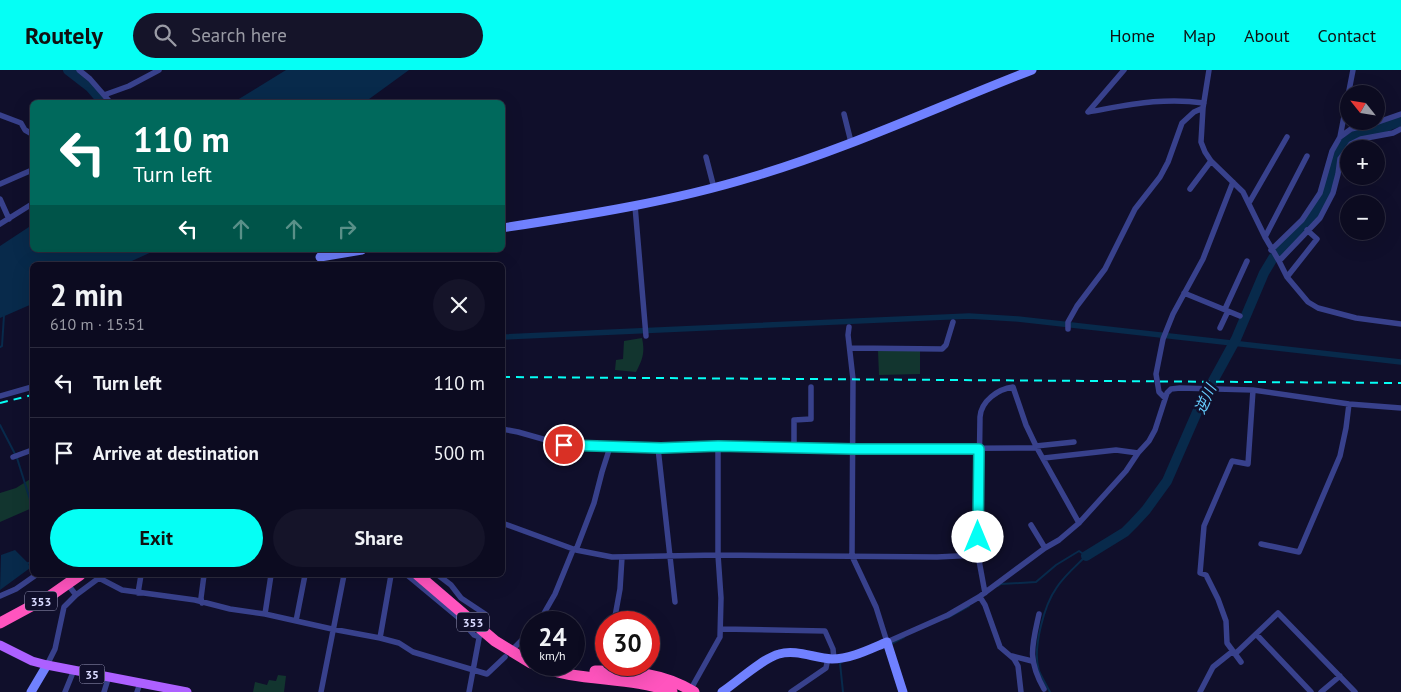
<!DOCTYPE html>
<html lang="en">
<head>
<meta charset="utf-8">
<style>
  :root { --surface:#0c0b20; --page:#151429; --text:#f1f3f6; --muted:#9a9ba5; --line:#2c2b3e; --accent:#05fff5 }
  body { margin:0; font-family:"PT Sans","Noto Sans JP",sans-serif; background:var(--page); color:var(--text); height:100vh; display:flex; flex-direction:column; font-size:19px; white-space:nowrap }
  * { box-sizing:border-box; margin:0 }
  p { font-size:16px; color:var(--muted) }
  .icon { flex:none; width:28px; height:28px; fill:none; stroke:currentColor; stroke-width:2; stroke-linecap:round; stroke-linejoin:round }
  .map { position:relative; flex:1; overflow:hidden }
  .details { position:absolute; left:30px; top:192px; width:475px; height:315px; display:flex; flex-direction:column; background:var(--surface); border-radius:8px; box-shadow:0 5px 20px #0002,0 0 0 1px var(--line) }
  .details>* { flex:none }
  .top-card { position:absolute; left:30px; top:30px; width:475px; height:152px; border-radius:8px; box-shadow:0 5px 20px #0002,0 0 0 1px var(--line); background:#00695c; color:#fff; overflow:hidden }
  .needle { width:32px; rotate:300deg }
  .buttons { position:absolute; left:1340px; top:15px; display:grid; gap:10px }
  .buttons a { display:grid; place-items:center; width:45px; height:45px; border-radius:50%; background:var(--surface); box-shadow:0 5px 20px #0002,0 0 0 1px var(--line); font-size:25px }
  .speed { position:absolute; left:520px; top:541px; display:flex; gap:10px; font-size:25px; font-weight:700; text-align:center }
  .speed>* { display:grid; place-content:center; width:65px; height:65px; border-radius:50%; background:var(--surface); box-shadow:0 5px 20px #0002,0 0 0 1px var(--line); line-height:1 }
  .speed small { font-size:12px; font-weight:400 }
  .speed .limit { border:8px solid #d22; background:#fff; color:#111 }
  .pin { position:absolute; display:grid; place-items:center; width:42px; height:42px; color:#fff; margin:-21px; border:2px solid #fff; border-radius:50%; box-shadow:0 1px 5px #0007 }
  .me { position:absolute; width:55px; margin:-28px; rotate:0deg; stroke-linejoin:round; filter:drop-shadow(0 0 4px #0008) }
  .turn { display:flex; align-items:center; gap:18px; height:105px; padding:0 20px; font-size:22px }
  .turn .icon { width:65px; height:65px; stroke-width:2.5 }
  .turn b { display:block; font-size:35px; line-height:42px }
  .lanes { display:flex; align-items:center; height:48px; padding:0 20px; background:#0003; justify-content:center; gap:25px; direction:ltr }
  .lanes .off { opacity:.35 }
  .round { display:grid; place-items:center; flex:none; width:52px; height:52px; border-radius:26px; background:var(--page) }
  .overview { display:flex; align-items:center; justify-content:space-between; height:85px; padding:0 20px }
  h1 { font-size:30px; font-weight:700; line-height:38px }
  .primary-button { display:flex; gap:10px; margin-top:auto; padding:10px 20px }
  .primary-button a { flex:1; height:58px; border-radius:30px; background:var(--accent); color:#111; font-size:20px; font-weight:700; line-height:58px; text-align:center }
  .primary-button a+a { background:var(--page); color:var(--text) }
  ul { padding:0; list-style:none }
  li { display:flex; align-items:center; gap:15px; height:70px; padding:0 20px; border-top:1px solid var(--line) }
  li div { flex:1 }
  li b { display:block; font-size:19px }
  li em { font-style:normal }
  header { display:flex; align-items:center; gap:30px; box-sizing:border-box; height:70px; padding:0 25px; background:var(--accent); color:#111 }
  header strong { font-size:24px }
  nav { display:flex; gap:28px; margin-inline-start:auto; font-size:18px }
  .search { width:350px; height:45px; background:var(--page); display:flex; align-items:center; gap:12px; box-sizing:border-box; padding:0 18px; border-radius:28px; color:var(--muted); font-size:19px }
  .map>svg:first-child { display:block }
</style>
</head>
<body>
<header>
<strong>Routely</strong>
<div class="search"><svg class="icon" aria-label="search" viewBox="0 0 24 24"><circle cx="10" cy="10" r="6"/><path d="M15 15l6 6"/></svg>Search here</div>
<nav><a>Home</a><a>Map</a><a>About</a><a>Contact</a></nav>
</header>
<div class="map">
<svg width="1401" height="622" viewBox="0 0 1401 622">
  <rect width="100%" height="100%" fill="#100f2b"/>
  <path fill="#12352f" d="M642,268C645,282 643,289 636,302L615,300L616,290L623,289L624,271Z
    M878,281H920V304L879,305Z
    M32,408V438L0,452V423L16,418Z
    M278,605L286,606L284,622H253L255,612L267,615L269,610L276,611Z"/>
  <path fill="#082a4b" d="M286,0H409L365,32H234Z
    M32,155V180H156L123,195H32V234L0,248V176Z
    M15,480L28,493L30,498L0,520L1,485Z"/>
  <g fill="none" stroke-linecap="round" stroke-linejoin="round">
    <path stroke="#082a4b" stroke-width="2" d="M0,277L2,276L4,245
      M0,355L15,384
      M17,388L32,436
      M28,493H32
      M998,516L1001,514L1036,512L1056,495L1079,481L1086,486C1076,496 1065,505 1057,517C1044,535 1032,579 1039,601C1042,608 1046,615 1050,622
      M947,548L969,536
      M891,574L904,567
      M842,592L840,593L843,622"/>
    <path stroke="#082a4b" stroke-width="5.5" d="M502,267L969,246L1018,249L1401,292"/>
    <path stroke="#082a4b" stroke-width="10" d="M68,0L90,17L103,32
      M1086,486L1125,462L1133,454L1146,440L1167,411L1201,333L1236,269L1264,203L1273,188L1314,145L1327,121L1337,85L1343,74L1357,64L1382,58L1401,51"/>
    <path stroke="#38418c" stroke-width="5.5" d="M79,0L90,9L110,32
      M1124,0L1088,42C1129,35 1162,27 1204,33
      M1209,0L1203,38L1201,72L1205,82L1211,91L1243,122L1265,167L1279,191L1287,207L1308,232L1318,238L1356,248L1401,254
      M104,25L129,16L159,0
      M844,44L851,72
      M0,45L21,53L25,60L32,64
      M1340,67L1353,0
      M706,87L714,118
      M0,114L32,100
      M1190,119L1211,91
      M0,129L9,149
      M1249,133L1287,67
      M635,136L646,266
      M0,154L32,134
      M1265,167L1307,86
      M1271,180L1302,150L1320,123L1332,81L1340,67L1351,59L1378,52L1401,44
      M1279,191L1320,148L1333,123L1338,104L1340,89L1351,74L1361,69L1393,63L1401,59
      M1287,207L1317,169L1307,160
      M1184,223L1240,246
      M1225,239L1247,191
      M849,257L848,265L853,309L852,486L876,537L887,572L948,545L979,527L1045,478L1059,470L1079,453L1126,401L1138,383L1149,371L1155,360L1167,323L1171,319L1180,318L1253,320L1349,334L1401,338
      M1220,258L1228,241
      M1068,259V252L1077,236L1105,199L1135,139L1160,107L1168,92L1182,53L1194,42L1203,38
      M851,278L942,279L946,275L953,252
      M0,326L32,317
      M1165,328L1159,322L1156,304L1163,269L1173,244L1203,189L1233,112
      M502,359L518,362L564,375L661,378L718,376L854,379L1037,378
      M1036,376L1074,372
      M658,378L675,532
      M794,378V350L811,349V317
      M13,387L32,380
      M1044,388L1116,380L1138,383
      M502,453L576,480L612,487L718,485L937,487L978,485
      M1031,455L1045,478
      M1261,474L1299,482L1340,386L1346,358L1349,334
      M576,480L594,433L602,402L610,377
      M407,505L460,549L474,565L479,567
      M438,505L451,515L461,528L485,544L483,551
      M69,516L76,525L99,508L122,520L195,530L230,539L265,544L332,559L380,568L399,573L413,582L487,604L505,587
      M138,523L141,505
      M985,523L978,485L980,347C981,331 998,319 1013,317L1026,355L1037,378L1079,453
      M0,526L16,519L36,505
      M980,527L985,535L1000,577L1014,589L1018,596L1021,622
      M202,533L201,528L204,505
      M265,544L271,505
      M1039,544C1032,576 1027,589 1044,619
      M296,551L305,505
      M539,552L555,524L573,480
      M614,552L620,519L622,487
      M721,559L825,561L833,579L834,589
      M1256,564L1311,622
      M380,568L391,505
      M515,577L531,561
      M1235,584L1278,543L1355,622
      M1012,586L1032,591
      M1241,592L1227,573L1226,551L1218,529L1206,505L1200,503L1204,456L1232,391L1248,394L1253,320
      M47,595L55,579L64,537L76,525
      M692,617L720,567L721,528L718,485V376
      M65,622L74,600
      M104,622L109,606
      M137,622L140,613
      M321,622L344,505
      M469,622L480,563
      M791,622L826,598L828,588
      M1200,622L1213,597L1233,581
      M1321,622L1340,606"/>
    <path stroke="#7081ff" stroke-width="9" d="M502,158C586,145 670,132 752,107C847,79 939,36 1032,0
      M320,187L362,180
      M31,622L47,595
      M722,622C737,612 763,588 779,584C796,579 814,588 832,589C851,589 870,579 887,572L903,622"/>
    <path stroke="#ad60ff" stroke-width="9" d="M0,575L32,591L47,595L187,622"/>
    <path stroke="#ff54be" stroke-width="11" d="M418,505L495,571L531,593
      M0,553L50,526L80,505
      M536,595C579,613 628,605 672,622
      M595,601C632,602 661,602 694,622"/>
    <path stroke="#05fff5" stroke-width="2" stroke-dasharray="8 6" stroke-linecap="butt" d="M502,307L1401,313
      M0,333L32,325"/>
  </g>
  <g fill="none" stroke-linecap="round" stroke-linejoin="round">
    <g stroke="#03a69f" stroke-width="12">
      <path id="route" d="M564,375L661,378L718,376L854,379H979L978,467"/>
    </g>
    <use href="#route" stroke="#05fff5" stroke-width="9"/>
  </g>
  <g text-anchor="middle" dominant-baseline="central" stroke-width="5" stroke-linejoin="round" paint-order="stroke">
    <g fill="#100f2b" stroke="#9d9dbf" stroke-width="1">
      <rect x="25" y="521.5" width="32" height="19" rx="4"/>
      <rect x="457" y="542.5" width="32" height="19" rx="4"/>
      <rect x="79.5" y="594.5" width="25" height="19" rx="4"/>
    </g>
    <g font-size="12" font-weight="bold" fill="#d9daff">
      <text x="41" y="531">353</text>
      <text x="473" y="552">353</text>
      <text x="92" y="604">35</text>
    </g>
    <g font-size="15" font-style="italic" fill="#67ceff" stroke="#100f2b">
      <text transform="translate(1205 329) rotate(-65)">逆川</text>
    </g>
  </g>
</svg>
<div class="buttons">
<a><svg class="needle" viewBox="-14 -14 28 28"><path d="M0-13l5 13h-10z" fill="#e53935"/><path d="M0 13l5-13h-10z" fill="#9a9ba5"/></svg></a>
<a>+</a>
<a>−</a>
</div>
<div class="speed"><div>24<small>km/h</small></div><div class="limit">30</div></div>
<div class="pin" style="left:564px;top:375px;background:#d93025"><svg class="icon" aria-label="arrive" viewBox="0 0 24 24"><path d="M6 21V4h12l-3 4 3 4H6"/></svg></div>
<svg class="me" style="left:978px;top:467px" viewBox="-20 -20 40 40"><circle r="19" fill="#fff"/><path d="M0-13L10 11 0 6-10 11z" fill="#05fff5"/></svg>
<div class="top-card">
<div class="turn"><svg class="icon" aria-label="left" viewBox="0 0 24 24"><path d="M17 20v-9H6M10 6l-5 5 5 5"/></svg><div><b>110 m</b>Turn left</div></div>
<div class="lanes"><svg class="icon" aria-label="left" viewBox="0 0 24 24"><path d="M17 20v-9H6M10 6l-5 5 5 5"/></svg><svg class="icon off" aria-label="ahead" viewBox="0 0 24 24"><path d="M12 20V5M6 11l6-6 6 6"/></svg><svg class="icon off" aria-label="ahead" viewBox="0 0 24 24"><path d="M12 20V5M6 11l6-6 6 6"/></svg><svg class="icon off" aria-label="right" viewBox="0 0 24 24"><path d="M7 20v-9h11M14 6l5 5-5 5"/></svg></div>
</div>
<section class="details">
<div class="overview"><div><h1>2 min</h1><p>610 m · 15:51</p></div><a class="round"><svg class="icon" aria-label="close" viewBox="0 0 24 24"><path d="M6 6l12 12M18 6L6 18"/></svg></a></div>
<ul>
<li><svg class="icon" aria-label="left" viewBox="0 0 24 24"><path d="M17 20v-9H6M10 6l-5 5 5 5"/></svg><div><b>Turn left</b></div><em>110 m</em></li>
<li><svg class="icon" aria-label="arrive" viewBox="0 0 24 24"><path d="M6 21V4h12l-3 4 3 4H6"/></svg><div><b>Arrive at destination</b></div><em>500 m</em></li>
</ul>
<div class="primary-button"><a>Exit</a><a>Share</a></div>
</section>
</div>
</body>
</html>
